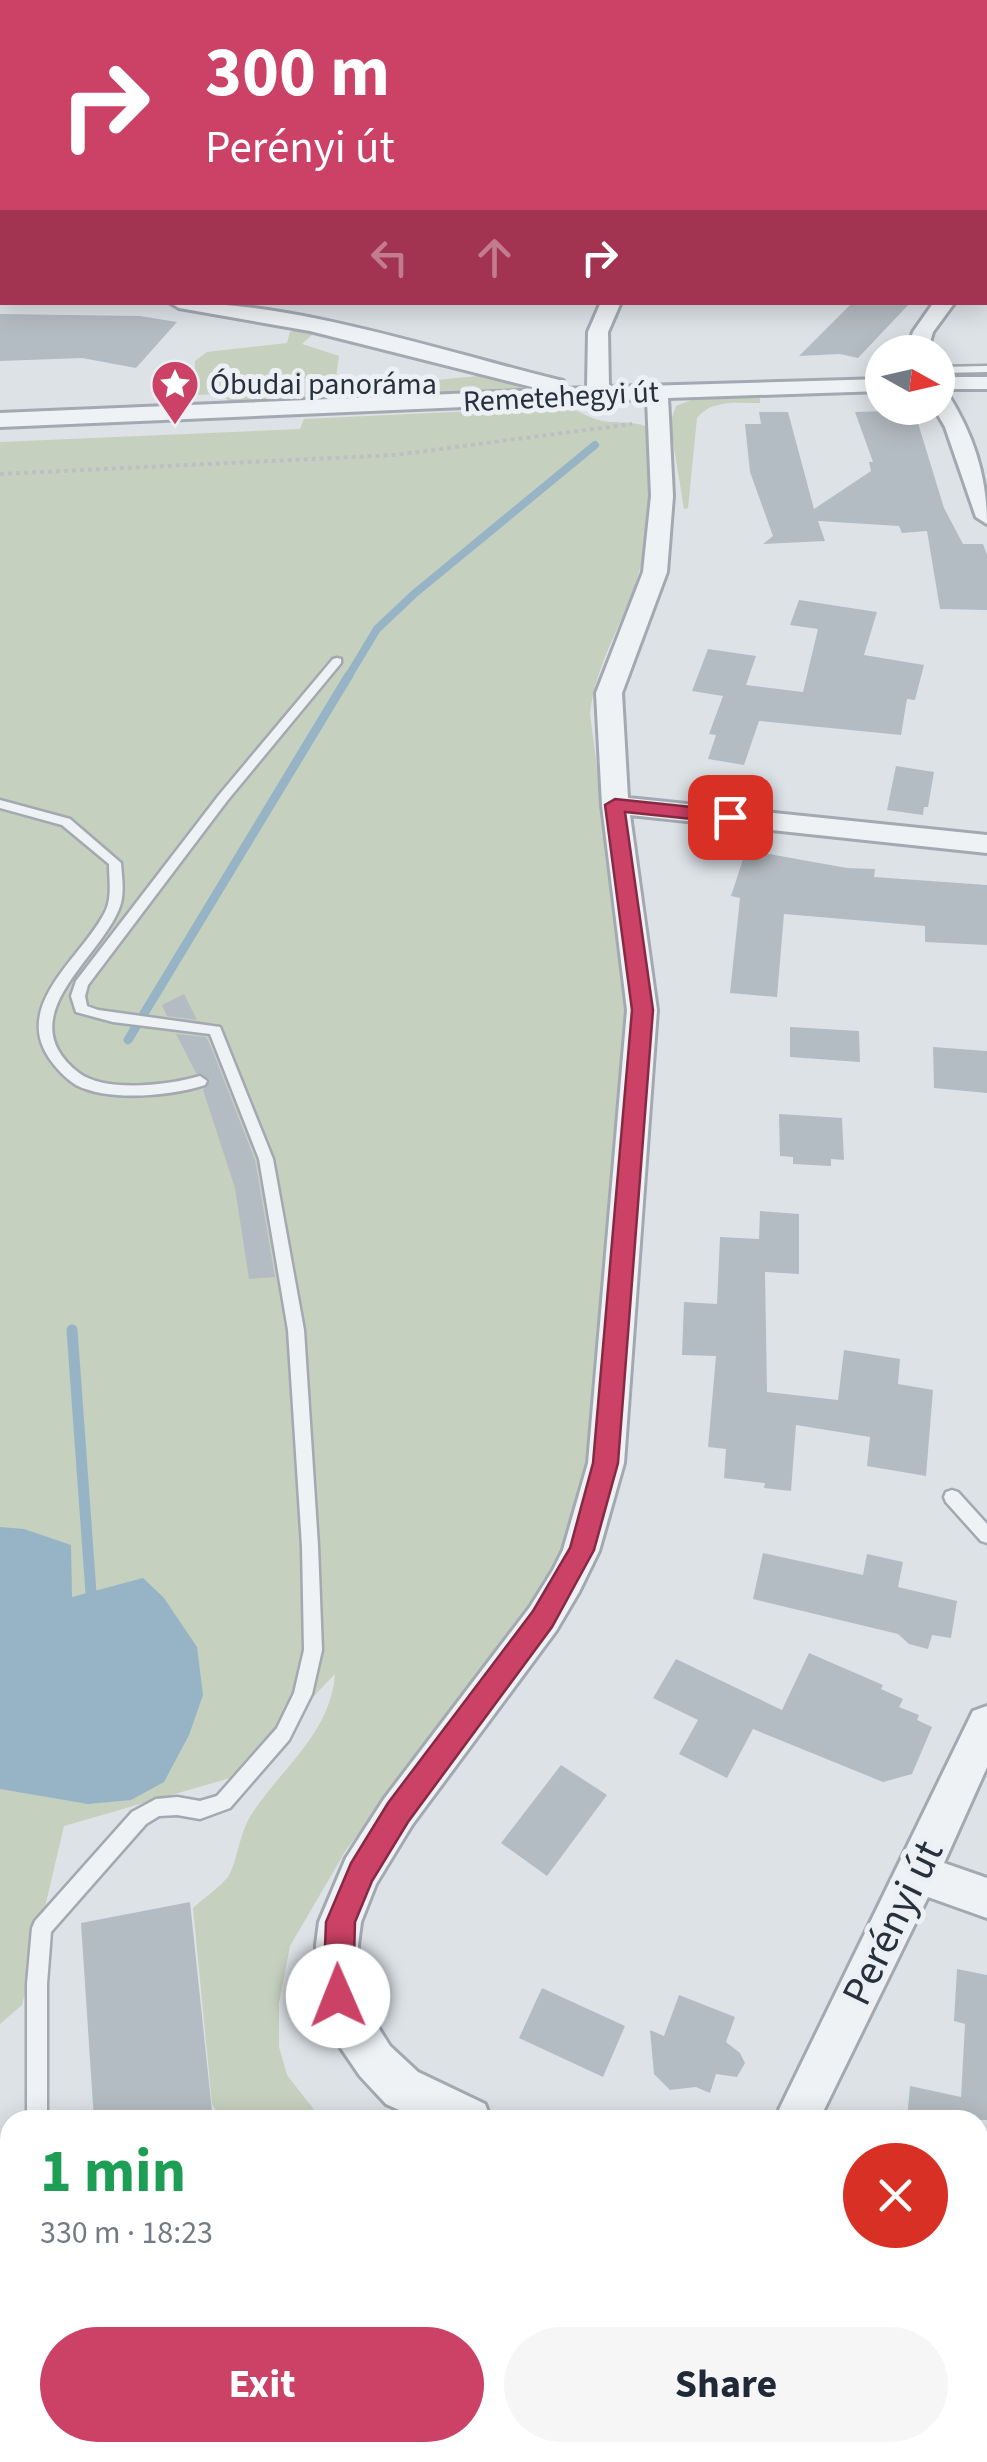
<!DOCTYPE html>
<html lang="en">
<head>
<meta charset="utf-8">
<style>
  :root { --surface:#fff; --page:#f6f6f7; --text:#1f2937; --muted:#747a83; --accent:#cc4166 }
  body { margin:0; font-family:"Source Sans 3",sans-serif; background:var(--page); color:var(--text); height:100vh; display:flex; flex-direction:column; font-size:38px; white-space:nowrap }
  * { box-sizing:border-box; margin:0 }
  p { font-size:32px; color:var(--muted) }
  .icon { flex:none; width:55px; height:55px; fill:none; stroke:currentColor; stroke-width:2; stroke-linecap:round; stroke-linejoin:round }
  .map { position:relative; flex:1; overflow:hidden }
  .drawer { position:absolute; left:0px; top:2110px; width:988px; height:352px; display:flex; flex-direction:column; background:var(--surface); border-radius:30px 30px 0 0; box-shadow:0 5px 25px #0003 }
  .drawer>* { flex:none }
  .top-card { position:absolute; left:0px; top:0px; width:988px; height:305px; box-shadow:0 5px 25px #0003; background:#cc4166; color:#fff; overflow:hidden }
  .needle { width:65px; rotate:98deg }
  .tools { position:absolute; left:865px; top:335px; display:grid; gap:20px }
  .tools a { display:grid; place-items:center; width:90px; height:90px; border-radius:50%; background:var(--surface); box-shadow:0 5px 25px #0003; font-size:50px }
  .pin { position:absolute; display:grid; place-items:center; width:85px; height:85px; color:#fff; margin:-42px; border-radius:20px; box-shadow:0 5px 15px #0006 }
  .me { position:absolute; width:110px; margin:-55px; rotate:359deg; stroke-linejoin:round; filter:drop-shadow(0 0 8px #0008) }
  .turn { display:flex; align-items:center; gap:35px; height:210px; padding:0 40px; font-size:45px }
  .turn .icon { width:130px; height:130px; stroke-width:2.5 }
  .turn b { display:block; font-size:70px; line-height:85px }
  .lanes { display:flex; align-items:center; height:95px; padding:0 40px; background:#0003; justify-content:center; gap:50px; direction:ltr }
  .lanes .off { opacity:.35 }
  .round { display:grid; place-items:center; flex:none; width:105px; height:105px; border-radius:52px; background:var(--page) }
  .overview { display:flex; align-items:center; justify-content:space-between; height:170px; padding:0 40px }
  h1 { font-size:60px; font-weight:700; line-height:75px; color:#1e9e55 }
  .action { display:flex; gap:20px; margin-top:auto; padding:20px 40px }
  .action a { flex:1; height:115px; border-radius:60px; background:var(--accent); color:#fff; font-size:40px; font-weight:700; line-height:115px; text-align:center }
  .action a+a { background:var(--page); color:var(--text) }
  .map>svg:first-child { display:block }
</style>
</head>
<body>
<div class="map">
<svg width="987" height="2462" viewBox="0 0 987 2462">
  <rect width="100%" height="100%" fill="#dde2e7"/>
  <path fill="#c5d0be" d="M206,0H808L810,2H213Z
    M296,330L313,334L302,344L339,356L336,378L350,391H402L427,381L488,375L530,383C511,394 481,398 459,393L365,400L364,393L336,399L234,405L221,394L194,395L195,361L207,352L287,343L290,332Z
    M760,397V403C738,403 712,399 697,418L688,508L684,509L670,423L676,406L697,398Z
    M559,407C576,407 580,414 595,419C613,425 631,419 650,428C646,479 653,533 636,582C621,627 595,666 590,714L630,1017L587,1480L565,1557L501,1647L346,1850L290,1946L279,2003V2047L287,2075L322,2120H222L212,2104L193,1908C204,1898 219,1888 228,1877C237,1864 239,1832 253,1812C283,1767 331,1732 335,1674L237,1776L64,1826L22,2005L0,2024V442L300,429L304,419Z
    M0,2371L10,2390V2452L53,2453L58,2462H0Z"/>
  <path fill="#97b4c7" d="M0,1527L24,1529L71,1545L72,1597L143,1578L164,1598L197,1647L203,1695L189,1735L164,1782L131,1800L88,1804L0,1789Z"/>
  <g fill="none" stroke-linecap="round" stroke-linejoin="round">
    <path stroke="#97b4c7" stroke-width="8" d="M348,677L377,629L414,594L595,445"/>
    <path stroke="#97b4c7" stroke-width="9" d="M128,1040L349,675"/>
    <path stroke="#97b4c7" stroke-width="11" d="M72,1330L91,1593"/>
  </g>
  <path fill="#b4bcc3" d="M853,302H911L858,358L840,354L799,356Z
    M0,314L140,316L177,322L136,368L82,358L0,361Z
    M914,410L944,508L963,544H983L987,555V610L940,609L927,531L902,533L899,526L818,521L825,541L763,544L773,536L750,472L745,424H761L759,412H788L814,509L871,471L869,462H873L855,412Z
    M799,600L877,612L864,655L924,665L915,700L907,699L901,735L759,721L744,765L708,759L716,735L709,734L723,696L692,691L708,649L756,656L746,685L803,692L818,629L790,625Z
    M896,766L934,772L928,807H924L923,815L887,810Z
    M746,850L847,868L875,869L874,877L987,885V945L925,942V926L784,914L777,997L730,993L740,898L731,896Z
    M184,994L197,1020L167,1016L162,1005Z
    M790,1027L859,1031L860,1062L790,1057Z
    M176,1034L206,1037L211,1047L255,1160L275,1277L249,1279L235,1188L203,1090L211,1080L196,1073Z
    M933,1047L987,1051V1093L934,1088Z
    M779,1114L842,1118L844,1160L831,1159V1166L793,1164V1157L780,1156Z
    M760,1211L799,1214V1274L765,1272L767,1392L838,1400L844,1350L900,1359L898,1384L933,1390L926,1476L867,1466L870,1437L796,1425L791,1491L764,1488L765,1483L724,1478L726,1449L708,1447L716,1356L682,1355L684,1302L717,1304L720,1237L759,1239Z
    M763,1553L863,1575L867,1554L903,1562L898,1587L957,1601L951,1638L932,1635L928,1649L909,1644L898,1634L753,1599Z
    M809,1653L883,1685L881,1689L903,1699L899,1707L919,1715L917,1720L932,1727L912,1774L883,1782L753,1729L727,1778L679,1754L698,1720L653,1698L676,1659L782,1710Z
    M561,1765L607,1795L547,1876L501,1843Z
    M190,1902L212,2111L168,2120H94L81,1923Z
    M957,1969L987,1975V2120H907L910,2086L961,2097L965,2024L954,2021Z
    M542,1988L625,2026L603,2077L519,2038Z
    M679,1995L735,2017L726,2042L740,2053L745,2063L737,2077L716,2074L710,2093L696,2087L670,2090L654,2074L650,2030L664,2036Z"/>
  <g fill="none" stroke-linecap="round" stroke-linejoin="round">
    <g stroke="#a2a9b1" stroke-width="5">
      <path id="service" d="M987,366V372L938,373V367Z
        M337,658L341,659V663L227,801L88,985L85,996L87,1006L98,1010L220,1027L273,1159L304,1330L318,1546L322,1650L312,1694L289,1740L230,1808L200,1819L177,1815L159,1816L146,1824L51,1932L47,1984V2120H27V1984L32,1928L35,1921L132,1812L156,1799L177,1797L200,1801L217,1796L277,1728L294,1693L304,1650L302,1546L288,1330L259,1159L210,1034L113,1022L76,1012L71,996L76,981L219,795L333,659Z
        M0,800L70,819L121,863C122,878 125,895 119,909C98,961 8,1018 79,1073C106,1093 170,1085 200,1076L207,1081L205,1085C171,1096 109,1102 76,1085C65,1078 56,1068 49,1058C12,1003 85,955 106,910C112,896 109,879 109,864L62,825L0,808Z
        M952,1490L958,1492L987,1524V1543L981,1541L946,1502L944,1497L946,1492Z
        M0,2140L10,2143V2163L0,2160Z
        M0,2248H10V2270H0Z
        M389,2452H682L686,2454L689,2462H397L392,2460Z"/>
    </g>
    <g stroke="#a2a9b1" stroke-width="6">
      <path id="minor" d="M0,86H2V96H0Z
        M0,289H2V301H0Z
        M169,302C299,302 436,350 563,381L564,389L587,388L588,332L601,302H621L608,332L609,387L882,379V391L668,398L673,496L667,572L622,693L628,798L987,835V853L630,815L657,1010L624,1463L599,1551L579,1592L556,1631L412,1825L376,1884L361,1922L358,1945L359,1997L390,2046L418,2072L485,2104L491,2120H421L386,2104L360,2076L330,2032L317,1997L316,1945L319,1922L346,1858L384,1799L530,1607L553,1570L563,1550L588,1463L627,1010L602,805L596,693L643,572L651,496L647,399L0,427V413L544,390L310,331L179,308Z
        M934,302H955L933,332L927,352H907L913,332Z
        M938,377H987V389H938Z
        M938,390L946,391C973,433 987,475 987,524L976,517L945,427L934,408H938Z
        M987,1706V1767L944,1863L987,1878V1918L928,1897L819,2120H774L973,1711Z
        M854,2452H905L908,2462H858Z"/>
    </g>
    <path stroke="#bbc0c5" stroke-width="4" stroke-dasharray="4 4" stroke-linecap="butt" d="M735,0L740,2
      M945,2L951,0
      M0,474L394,455L632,424"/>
    <use href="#service" fill="#eff2f5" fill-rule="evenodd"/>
    <use href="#minor" fill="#eff2f5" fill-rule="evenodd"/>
  </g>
  <path fill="#cc4166" stroke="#852a42" stroke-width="2.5" d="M615,799L730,811L740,817L730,823L625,812L653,1010L618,1463L594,1550L552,1627L408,1822L372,1881L355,1922L353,1996L348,2007L338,2011L327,2007L323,1996L326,1922L351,1863L388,1803L533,1611L570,1548L593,1463L632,1010L605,805Z"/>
  <defs>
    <g id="sight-pin" transform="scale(2.5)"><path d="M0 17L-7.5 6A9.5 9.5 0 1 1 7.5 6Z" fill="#cc4166" stroke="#ecf0f4"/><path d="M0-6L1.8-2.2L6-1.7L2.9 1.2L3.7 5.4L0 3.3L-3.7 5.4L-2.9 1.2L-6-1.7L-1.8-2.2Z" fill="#fff"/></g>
  </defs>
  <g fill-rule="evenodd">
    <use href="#sight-pin" x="175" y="384"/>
  </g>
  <g text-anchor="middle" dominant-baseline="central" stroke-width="10" stroke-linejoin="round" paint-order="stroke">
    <g font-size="30" fill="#26313d" stroke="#ecf0f4" text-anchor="start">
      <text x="210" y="384">Óbudai panoráma</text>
    </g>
    <g font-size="30" fill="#26313d" stroke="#ecf0f4">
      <text transform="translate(561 397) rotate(-3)">Remetehegyi út</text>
    </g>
    <g font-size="42" fill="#26313d" stroke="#ecf0f4">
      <text transform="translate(893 1923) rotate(-64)">Perényi út</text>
    </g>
  </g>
</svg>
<div class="tools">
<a><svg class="needle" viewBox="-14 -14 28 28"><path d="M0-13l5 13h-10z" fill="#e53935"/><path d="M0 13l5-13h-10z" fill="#747a83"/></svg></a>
</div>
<div class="pin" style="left:730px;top:817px;background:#d93025"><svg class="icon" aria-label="arrive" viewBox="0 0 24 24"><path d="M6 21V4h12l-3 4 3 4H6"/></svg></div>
<svg class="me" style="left:338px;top:1996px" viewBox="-20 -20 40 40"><circle r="19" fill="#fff"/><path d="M0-13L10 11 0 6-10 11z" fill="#cc4166"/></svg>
<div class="top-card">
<div class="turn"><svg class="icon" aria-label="right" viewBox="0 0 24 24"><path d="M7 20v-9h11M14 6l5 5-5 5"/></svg><div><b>300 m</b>Perényi út</div></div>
<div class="lanes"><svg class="icon off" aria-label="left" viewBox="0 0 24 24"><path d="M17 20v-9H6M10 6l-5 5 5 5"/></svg><svg class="icon off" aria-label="ahead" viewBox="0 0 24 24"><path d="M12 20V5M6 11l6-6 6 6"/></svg><svg class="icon" aria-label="right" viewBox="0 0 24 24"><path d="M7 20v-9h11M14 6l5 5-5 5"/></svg></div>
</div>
<section class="drawer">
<div class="overview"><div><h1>1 min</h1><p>330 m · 18:23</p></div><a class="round" style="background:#d93025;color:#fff"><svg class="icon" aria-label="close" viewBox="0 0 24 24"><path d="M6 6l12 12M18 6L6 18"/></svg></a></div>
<div class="action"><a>Exit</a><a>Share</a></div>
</section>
</div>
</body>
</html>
